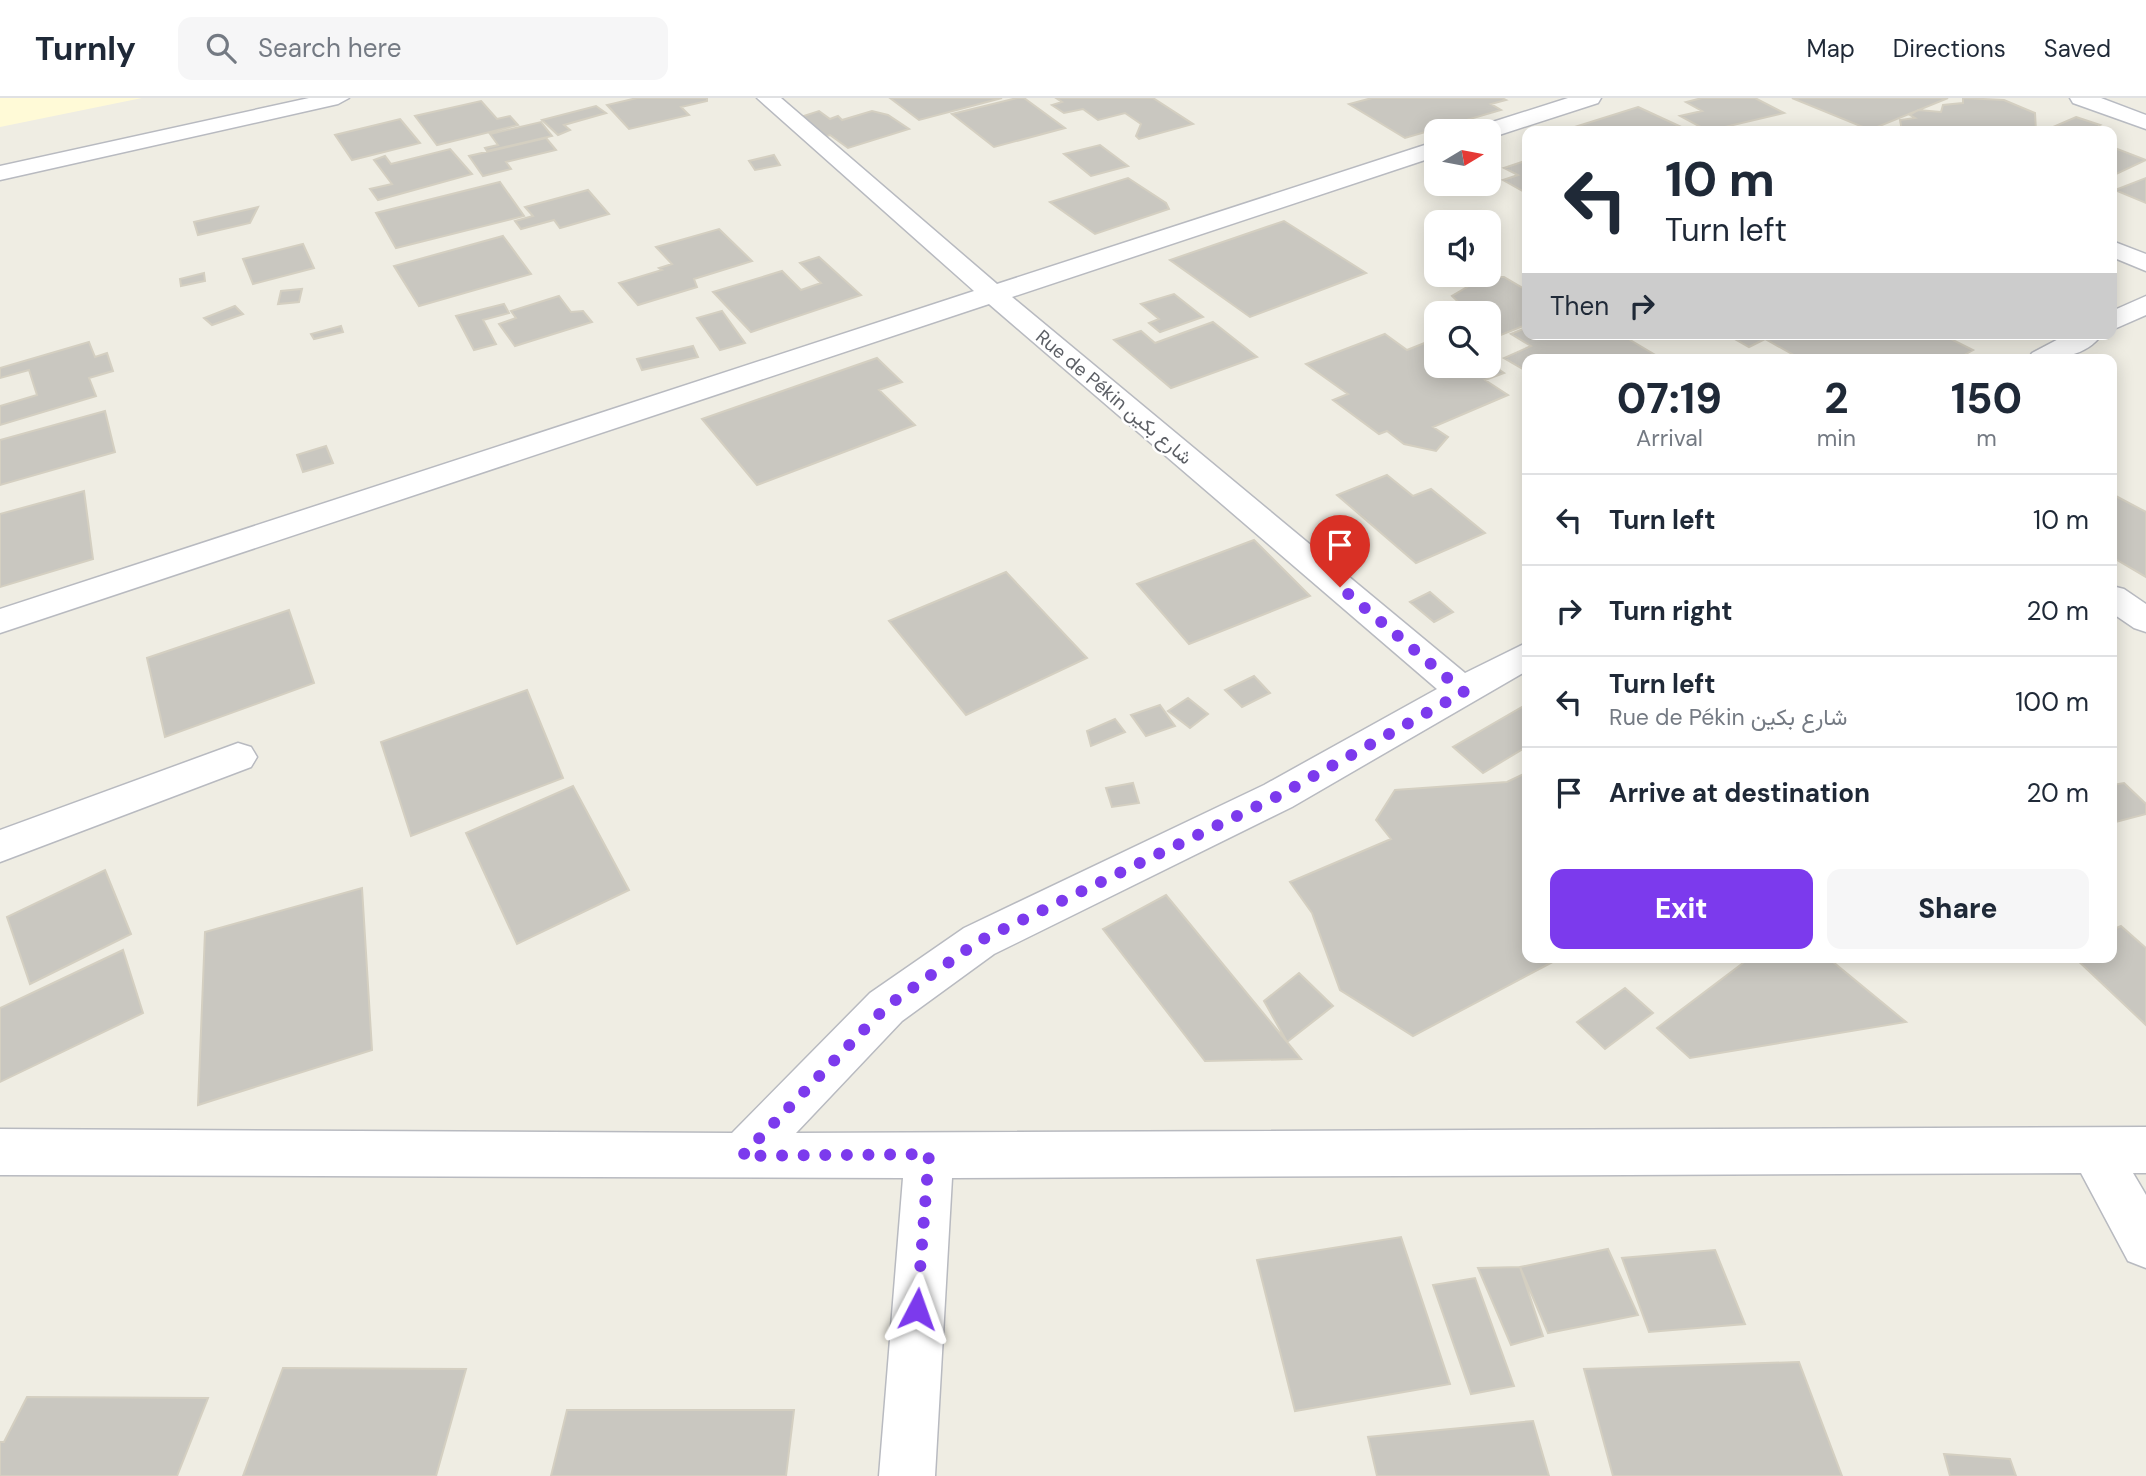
<!DOCTYPE html>
<html lang="en">
<head>
<meta charset="utf-8">
<style>
  :root { --surface:#fff; --page:#f6f6f7; --text:#1f2937; --muted:#747a83; --line:#e0e1e3; --accent:#7c3aed }
  body { margin:0; font-family:"DM Sans",Vazirmatn,sans-serif; background:var(--page); color:var(--text); height:100vh; display:flex; flex-direction:column; font-size:26px; white-space:nowrap }
  * { box-sizing:border-box; margin:0 }
  p { font-size:23px; color:var(--muted) }
  .icon { flex:none; width:38px; height:38px; fill:none; stroke:currentColor; stroke-width:2; stroke-linecap:round; stroke-linejoin:round }
  .map { position:relative; flex:1; overflow:hidden }
  .side { position:absolute; left:1522px; top:256px; width:595px; height:609px; display:flex; flex-direction:column; background:var(--surface); border-radius:14px; box-shadow:0 4px 18px #0003 }
  .side>* { flex:none }
  .guide { position:absolute; left:1522px; top:28px; width:595px; height:214px; border-radius:14px; box-shadow:0 4px 18px #0003; background:#fff; color:var(--text); overflow:hidden }
  .needle { width:46px; rotate:80deg }
  .controls { position:absolute; left:1424px; top:21px; display:grid; gap:14px }
  .controls a { display:grid; place-items:center; width:77px; height:77px; border-radius:14px; background:var(--surface); box-shadow:0 4px 18px #0003; font-size:35px }
  .pin { position:absolute; display:grid; place-items:center; width:60px; height:60px; color:#fff; margin:-72px -30px; border-radius:50% 50% 50% 0; rotate:-45deg; box-shadow:0 0 7px #0007 }
  .pin .icon { rotate:45deg }
  .me { position:absolute; width:77px; margin:-38px; rotate:4deg; stroke-linejoin:round; filter:drop-shadow(0 0 5px #0008) }
  .turn { display:flex; align-items:center; gap:24px; height:147px; padding:0 28px; font-size:32px }
  .turn .icon { width:91px; height:91px; stroke-width:2.5 }
  .turn b { display:block; font-size:49px; line-height:60px }
  .then { display:flex; align-items:center; height:66px; padding:0 28px; background:#0003; gap:14px; font-size:26px }
  .eta { display:flex; justify-content:space-evenly; align-items:center; height:119px; text-align:center }
  .eta b { font-size:42px; font-weight:800; line-height:49px }
  .action { display:flex; gap:14px; margin-top:auto; padding:14px 28px }
  .action a { flex:1; height:80px; border-radius:14px; background:var(--accent); color:#fff; font-size:28px; font-weight:800; line-height:80px; text-align:center }
  .action a+a { background:var(--page); color:var(--text) }
  ul { padding:0; list-style:none }
  li { display:flex; align-items:center; gap:21px; height:91px; padding:0 28px; border-top:2px solid var(--line) }
  li div { flex:1 }
  li b { display:block; font-size:26px }
  li em { font-style:normal }
  header { display:flex; align-items:center; gap:42px; box-sizing:border-box; height:98px; padding:0 35px; background:var(--surface); border-bottom:2px solid var(--line) }
  header strong { font-size:33px }
  nav { display:flex; gap:38px; margin-inline-start:auto; font-size:24px }
  .search { width:490px; height:63px; background:var(--page); display:flex; align-items:center; gap:18px; box-sizing:border-box; padding:0 24px; border-radius:14px; color:var(--muted); font-size:26px }
  .map>svg:first-child { display:block }
</style>
</head>
<body>
<header>
<strong>Turnly</strong>
<div class="search"><svg class="icon" aria-label="search" viewBox="0 0 24 24"><circle cx="10" cy="10" r="6"/><path d="M15 15l6 6"/></svg>Search here</div>
<nav><a>Map</a><a>Directions</a><a>Saved</a></nav>
</header>
<div class="map">
<svg width="2146" height="1378" viewBox="0 0 2146 1378">
  <rect width="100%" height="100%" fill="#efede3"/>
  <path fill="#fffad7" d="M0,0H142L0,29Z"/>
  <path fill="#c9c7c0" stroke="#d4cfc1" stroke-width="2" d="M637,0H707V3L681,9L689,17L629,31L607,7Z
    M890,0H1002L919,22Z
    M1017,0H1024L1065,30L994,49L952,16Z
    M1056,0H1153L1193,26L1139,41L1136,38L1141,26L1125,15L1098,22L1083,11L1064,15L1052,7L1062,4Z
    M1372,0H1502L1506,2L1491,6L1501,12L1405,40L1349,6Z
    M1702,0H1755L1784,15L1708,33L1680,18L1702,13L1686,4Z
    M1792,0H1948L1870,32Z
    M1963,0L2004,2L2035,15L2036,33H1902L1900,22L1915,20L1910,17L1918,12L1941,14L1943,7L1963,5Z
    M481,3L497,21L510,18L518,27L437,47L415,18Z
    M596,8L606,15L564,27L570,32L558,37L542,22Z
    M1638,9L1690,33H1562Z
    M819,13L830,21L838,18L842,22L872,13L888,17L909,31L848,50L830,37L817,41L791,22Z
    M2076,19L2100,27L2087,33H2044Z
    M400,21L420,45L352,62L335,37Z
    M541,24L552,38L487,53L485,50L498,47L490,36Z
    M546,40L556,52L506,64L511,71L483,78L469,58Z
    M1100,47L1128,68L1091,78L1064,56Z
    M2112,49L2146,62L2112,78Z
    M450,51L472,76L378,102L370,91L392,86L374,62L385,58L391,66Z
    M774,57L780,67L755,72L749,63Z
    M1528,62V96L1503,82L1518,77L1504,70Z
    M1128,80L1166,105L1169,111L1095,136L1050,104Z
    M2146,80V105L2115,92Z
    M500,84L524,118L396,150L376,115Z
    M588,92L609,116L560,130L554,122L521,131L515,123L533,118L525,109Z
    M258,109L250,125L198,137L194,124Z
    M1284,123L1366,175L1250,219L1170,162Z
    M719,131L752,163L694,181L697,189L638,207L619,185L662,172L659,170L672,166L656,149Z
    M503,138L531,176L419,208L394,168Z
    M303,146L314,170L253,186L243,161Z
    M819,159L861,197L751,234L713,194L782,173L801,192L821,185L800,165Z
    M204,175L205,183L181,188L180,181Z
    M1484,179H1504L1528,193V226L1496,239L1489,235V215H1470L1452,198Z
    M302,191L299,204L278,206L281,193Z
    M1174,196L1203,219L1160,234L1149,225L1159,221L1141,206Z
    M559,198L571,214L583,213L592,224L515,248L499,226L516,220L511,213Z
    M504,206L509,215L483,222L496,246L474,252L456,218Z
    M235,208L243,216L212,227L204,220Z
    M722,213L745,245L720,252L697,220Z
    M1213,224L1257,259L1171,290L1114,242L1141,233L1155,245Z
    M341,228L343,234L314,241L311,236Z
    M1528,229V236H1620L1662,261H1528V274L1504,260L1531,248L1511,236Z
    M1385,236L1407,252L1437,240V268L1489,265L1504,275L1485,282L1508,297L1433,329L1448,339L1436,353L1404,346L1387,333L1379,336L1333,302L1348,296L1306,266Z
    M1726,236H1941L1973,252L1957,261H1801L1765,241L1749,249Z
    M89,244L95,259L107,255L113,273L89,280L96,298L0,327V308L37,297L29,272L0,280V270Z
    M693,248L698,259L642,272L637,261Z
    M877,260L902,284L879,292L915,327L757,387L702,321Z
    M105,313L115,354L0,387V342Z
    M326,348L333,365L303,374L297,357Z
    M1387,377L1413,398L1431,391L1485,435L1416,465L1337,397Z
    M84,393L93,461L0,489V416Z
    M2112,396L2146,414V479L2112,459Z
    M1254,442L1310,498L1189,546L1137,486Z
    M1006,474L1087,560L966,617L889,523Z
    M1430,494L1453,514L1434,524L1410,504Z
    M289,512L314,585L165,639L147,560Z
    M1254,578L1270,595L1242,609L1225,592Z
    M527,592L563,680L411,738L381,644Z
    M1188,600L1208,616L1190,630L1168,613Z
    M1527,606L1528,648L1483,675L1453,649Z
    M1160,607L1175,628L1146,638L1131,617Z
    M1115,621L1125,634L1091,648L1087,633Z
    M1528,674V859H1562L1413,938L1340,892L1312,815L1290,784L1391,741L1376,722L1395,692L1507,684Z
    M1133,685L1139,705L1112,709L1106,690Z
    M2124,685L2146,706V716L2112,725V687Z
    M573,688L629,792L517,846L466,735Z
    M105,772L131,836L30,886L7,819Z
    M362,790L372,952L198,1007L205,834Z
    M1166,797L1287,944L1301,961L1205,963L1103,831Z
    M2121,828L2146,850V927L2074,859H2112V832Z
    M123,852L143,915L0,984V910Z
    M1751,859H1827L1906,924L1690,960L1657,930Z
    M1299,875L1333,908L1287,944L1264,903Z
    M1625,890L1653,915L1605,951L1577,924Z
    M1401,1139L1450,1286L1295,1313L1257,1162Z
    M1608,1151L1638,1217L1548,1235L1520,1169Z
    M1715,1152L1745,1226L1649,1234L1622,1160Z
    M1520,1169L1543,1238L1511,1247L1478,1170Z
    M1475,1180L1514,1288L1471,1296L1433,1187Z
    M1799,1264L1842,1378H1613L1584,1271Z
    M283,1270L466,1271L436,1378H243Z
    M27,1299L208,1300L177,1378H0V1344H4Z
    M567,1312H794L786,1378H551Z
    M1533,1323L1549,1378H1377L1368,1339Z
    M1944,1356L2010,1361L2016,1378H1950Z"/>
  <g fill="none" stroke-linecap="round" stroke-linejoin="round">
    <g stroke="#b8bac0" stroke-width="3">
      <path id="street" d="M309,0H349L338,6L0,82V68Z
        M757,0H781L997,186L1437,43V58L1012,199L1465,575L1528,544V572L1292,709L994,856L902,923L796,1035L2146,1029V1075H2133L2146,1097V1170L2128,1163L2081,1075L952,1080L935,1378H879L903,1080L0,1077V1031L732,1035L870,895L964,830L1264,687L1437,591L989,206L0,535V511L974,193Z
        M1568,0H1601L1598,5L1496,38L1489,39V33H1477L1480,28Z
        M2112,143L2146,156V173L2112,159Z
        M2146,198V217L2112,232V213Z
        M2068,236H2102C2086,260 2054,261 2028,261L2032,255Z
        M2112,488L2124,491L2146,506V534L2134,530L2112,515Z
        M238,645L251,649L257,659L251,669L0,764V732Z"/>
    </g>
    <g stroke="#b8bbc2" stroke-width="3">
      <path id="secondary" d="M2070,0H2101L2146,17V31L2073,5Z"/>
    </g>
    <use href="#street" fill="#fff" fill-rule="evenodd"/>
    <use href="#secondary" fill="#fff" fill-rule="evenodd"/>
  </g>
  <g fill="none" stroke-linecap="round" stroke-linejoin="round">
    <path stroke="#7c3aed" stroke-width="12" stroke-dasharray="0 21.6" d="M917,1211L929,1056L742,1058L886,909L979,843L1278,698L1464,594L1340,489"/>
  </g>
  <g text-anchor="middle" dominant-baseline="central" stroke-width="5" stroke-linejoin="round" paint-order="stroke">
    <g font-size="19" fill="#5b5e64" stroke="#fff">
      <text transform="translate(1114 299) rotate(40)">Rue de Pékin شارع بكين</text>
    </g>
  </g>
</svg>
<div class="controls">
<a><svg class="needle" viewBox="-14 -14 28 28"><path d="M0-13l5 13h-10z" fill="#e53935"/><path d="M0 13l5-13h-10z" fill="#747a83"/></svg></a>
<a><svg class="icon" aria-label="sound" viewBox="0 0 24 24"><path d="M4 9h4l5-4v14l-5-4H4zM17 9q2 3 0 6"/></svg></a>
<a><svg class="icon" aria-label="search" viewBox="0 0 24 24"><circle cx="10" cy="10" r="6"/><path d="M15 15l6 6"/></svg></a>
</div>
<div class="pin" style="left:1340px;top:489px;background:#d93025"><svg class="icon" aria-label="arrive" viewBox="0 0 24 24"><path d="M6 21V4h12l-3 4 3 4H6"/></svg></div>
<svg class="me" style="left:917px;top:1211px" viewBox="-20 -20 40 40"><path d="M0-17L14 15 0 8-14 15z" fill="#7c3aed" stroke="#fff" stroke-width="4"/></svg>
<div class="guide">
<div class="turn"><svg class="icon" aria-label="left" viewBox="0 0 24 24"><path d="M17 20v-9H6M10 6l-5 5 5 5"/></svg><div><b>10 m</b>Turn left</div></div>
<div class="then">Then<svg class="icon" aria-label="right" viewBox="0 0 24 24"><path d="M7 20v-9h11M14 6l5 5-5 5"/></svg></div>
</div>
<section class="side">
<div class="eta">
<div><b>07:19</b><p>Arrival</p></div>
<div><b>2</b><p>min</p></div>
<div><b>150</b><p>m</p></div>
</div>
<ul>
<li><svg class="icon" aria-label="left" viewBox="0 0 24 24"><path d="M17 20v-9H6M10 6l-5 5 5 5"/></svg><div><b>Turn left</b></div><em>10 m</em></li>
<li><svg class="icon" aria-label="right" viewBox="0 0 24 24"><path d="M7 20v-9h11M14 6l5 5-5 5"/></svg><div><b>Turn right</b></div><em>20 m</em></li>
<li><svg class="icon" aria-label="left" viewBox="0 0 24 24"><path d="M17 20v-9H6M10 6l-5 5 5 5"/></svg><div><b>Turn left</b><p>Rue de Pékin شارع بكين</p></div><em>100 m</em></li>
<li><svg class="icon" aria-label="arrive" viewBox="0 0 24 24"><path d="M6 21V4h12l-3 4 3 4H6"/></svg><div><b>Arrive at destination</b></div><em>20 m</em></li>
</ul>
<div class="action"><a>Exit</a><a>Share</a></div>
</section>
</div>
</body>
</html>
